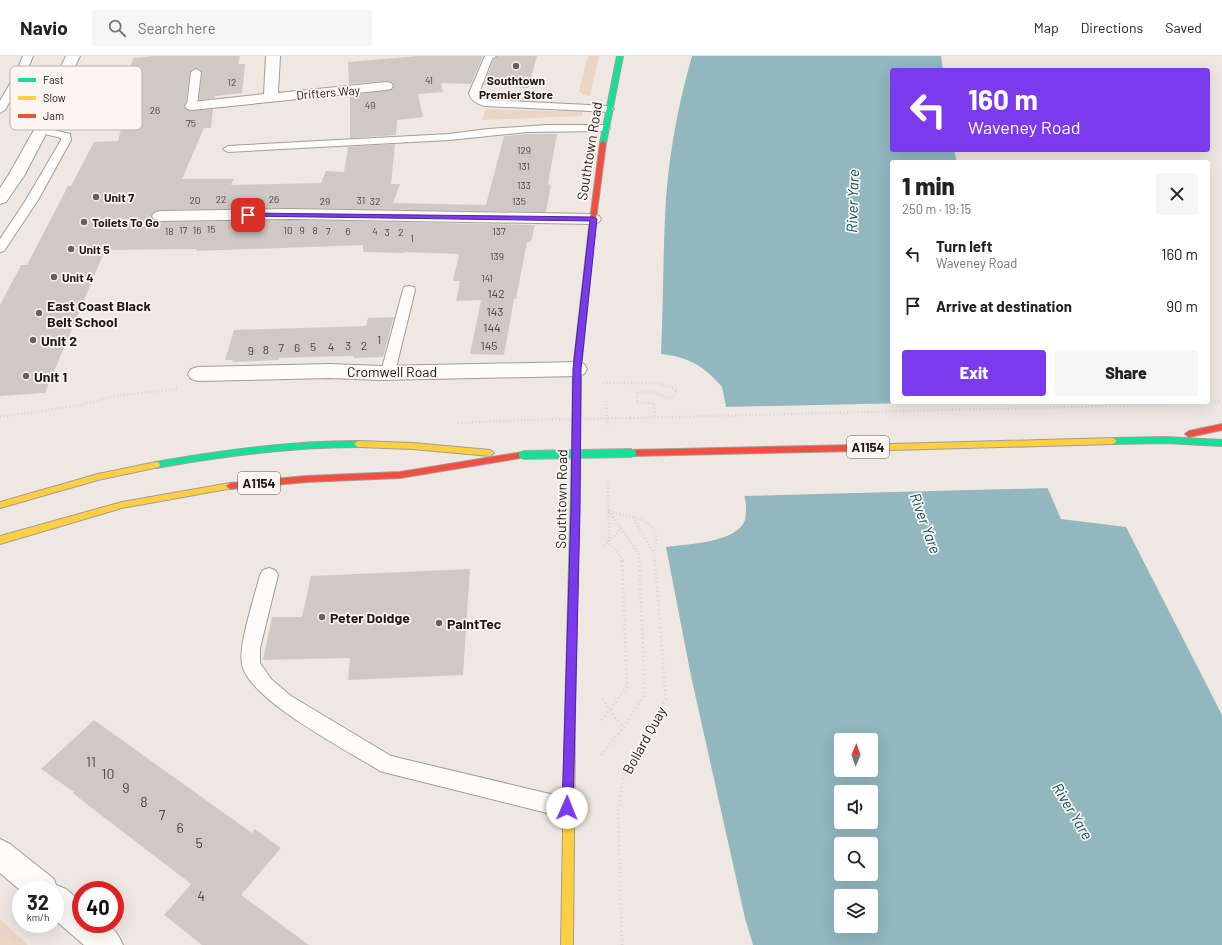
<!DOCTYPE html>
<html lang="en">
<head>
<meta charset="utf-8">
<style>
  :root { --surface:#fff; --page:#f6f6f6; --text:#222; --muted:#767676; --line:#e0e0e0; --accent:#7c3aed }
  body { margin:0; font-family:Barlow,sans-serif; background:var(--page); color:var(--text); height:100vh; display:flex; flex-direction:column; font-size:15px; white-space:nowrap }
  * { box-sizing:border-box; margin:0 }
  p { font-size:13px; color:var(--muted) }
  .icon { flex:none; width:22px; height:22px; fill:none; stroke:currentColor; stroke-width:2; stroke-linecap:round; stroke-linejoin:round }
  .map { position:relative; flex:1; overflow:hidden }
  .sheet { position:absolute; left:890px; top:104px; width:320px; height:244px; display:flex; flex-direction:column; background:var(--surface); border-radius:4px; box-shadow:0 4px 16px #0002 }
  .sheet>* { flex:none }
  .top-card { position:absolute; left:890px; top:12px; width:320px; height:84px; border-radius:4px; box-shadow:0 4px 16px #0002; background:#7c3aed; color:#fff; overflow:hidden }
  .needle { width:26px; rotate:2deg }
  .tools { position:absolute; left:834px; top:677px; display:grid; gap:8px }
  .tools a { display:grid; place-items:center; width:44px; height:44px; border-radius:4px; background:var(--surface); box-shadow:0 4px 16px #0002; font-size:20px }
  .speed { position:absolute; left:12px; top:825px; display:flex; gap:8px; font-size:20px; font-weight:700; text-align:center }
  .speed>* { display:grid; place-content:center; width:52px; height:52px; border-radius:50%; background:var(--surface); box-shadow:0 4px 16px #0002; line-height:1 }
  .speed small { font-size:10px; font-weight:400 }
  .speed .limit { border:6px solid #d22; background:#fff; color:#111 }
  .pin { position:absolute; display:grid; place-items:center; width:34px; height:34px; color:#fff; margin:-17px; border-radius:8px; box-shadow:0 2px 6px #0006 }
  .me { position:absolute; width:44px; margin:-22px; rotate:1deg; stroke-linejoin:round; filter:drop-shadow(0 0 3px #0008) }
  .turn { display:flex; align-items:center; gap:14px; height:84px; padding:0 12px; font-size:18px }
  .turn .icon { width:52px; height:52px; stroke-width:2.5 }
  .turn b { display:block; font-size:28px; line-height:34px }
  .round { display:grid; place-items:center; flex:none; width:42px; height:42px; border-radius:4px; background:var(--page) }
  .head { display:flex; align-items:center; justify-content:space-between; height:68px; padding:0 12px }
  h1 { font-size:24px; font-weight:800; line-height:30px }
  .cta { display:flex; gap:8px; margin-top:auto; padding:8px 12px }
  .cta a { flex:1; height:46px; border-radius:4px; background:var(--accent); color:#fff; font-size:16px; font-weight:800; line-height:46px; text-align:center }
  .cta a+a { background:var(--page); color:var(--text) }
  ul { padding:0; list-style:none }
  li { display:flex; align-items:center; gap:12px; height:52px; padding:0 12px }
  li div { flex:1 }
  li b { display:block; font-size:15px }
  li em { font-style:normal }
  header { display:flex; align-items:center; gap:24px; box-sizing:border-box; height:56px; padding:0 20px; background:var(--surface); border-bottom:1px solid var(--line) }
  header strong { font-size:19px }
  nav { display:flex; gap:22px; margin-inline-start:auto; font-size:14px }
  .search { width:280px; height:36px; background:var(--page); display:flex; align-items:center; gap:10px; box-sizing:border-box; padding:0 14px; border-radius:4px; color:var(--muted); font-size:15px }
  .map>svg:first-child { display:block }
</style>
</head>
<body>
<header>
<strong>Navio</strong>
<div class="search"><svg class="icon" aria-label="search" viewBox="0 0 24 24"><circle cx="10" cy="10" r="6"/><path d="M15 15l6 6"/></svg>Search here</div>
<nav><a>Map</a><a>Directions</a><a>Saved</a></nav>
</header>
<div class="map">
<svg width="1222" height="889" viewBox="0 0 1222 889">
  <rect width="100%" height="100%" fill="#efe8e2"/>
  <path fill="#ead4c3" d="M588,0H599L590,40L583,39L579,35Z
    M486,53L583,56L582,60L482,64Z
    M0,863L28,889H0Z"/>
  <path fill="#92b7bf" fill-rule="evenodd" d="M692,0H941L943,14H892V94H954L957,106H892V346H1010L1061,463L1126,471L1222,659V889H753L745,862L691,620L666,491C687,488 737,487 745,464C746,459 746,453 746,448L722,331C704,310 689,301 661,298C663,253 663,207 665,162C667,108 677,52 692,0ZM841,684H871V714H841ZM841,736H871V766H841ZM841,788H871V818H841ZM841,840H871V870H841Z"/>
  <path fill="#efe8e2" d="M952,346H1012L1050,432L743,440L724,351Z"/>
  <path fill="#cfc9c5" d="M156,0H240L238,8H245L242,37L215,40V42L199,44L202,16L197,12L190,16L186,46L184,51L187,54L192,55L213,53L211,72H204L182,123H234L231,129L321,127L326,115L344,116L348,91L395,88L391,128H400L393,147L486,149L504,80L527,78H557L548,128L551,129L546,156L291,152L160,154L154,156L151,159L153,164L160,166L291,164L535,169L531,186H527L516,243H514L504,299L470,298L481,244L456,245L460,225H453L459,198L404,196V197L363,196V189L196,195L197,193L105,194L45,337L0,340V249L21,209H27L68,130H71L94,86L118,85L132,30L125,31L133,2Z
    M419,0H483L471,28L441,27L443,36L418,38L423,61L397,64L396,79L350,82V39L391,34L394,29L391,26L386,25L349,28L348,6Z
    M497,0H537L528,32L484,29L493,4Z
    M394,261L383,301L354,302V300L307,301L279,302V304L232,306L233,304H225L234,274L366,270L368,262Z
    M470,513L463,619L348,624L350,602L263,604L272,561H302L311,520Z
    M94,664L252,777L255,773L281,792L241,839L309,889H202L164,859L191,828L84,746L73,737L74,736L41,713Z"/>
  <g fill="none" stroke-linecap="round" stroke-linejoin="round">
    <g stroke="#a19d98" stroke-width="2">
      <path id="lane" d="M23,0H33L26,17L5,54L0,57V45L16,17Z
        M485,0H496L492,3L479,37L480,40L486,44L609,50L614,53L609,56L485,50C477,48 471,45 469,37Z
        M196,13L201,16L197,50L192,53L187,50L191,16Z
        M547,69H605L610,72L605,75L527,76L449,84L228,96L223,93L228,90L449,78L488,73Z
        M41,71L70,78L71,84L38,144L4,195L0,196V183L26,144L61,84V82L37,76L36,74L37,72Z
        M409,230L414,231L415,234L395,316L393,319L388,321L383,319L381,316L403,234L404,231Z
        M269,512L275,514L278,519L260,592V607L271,623L291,640L391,700L567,742L574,745L577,752L574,759L567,762L387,717L380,715C349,695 248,644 242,608C238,589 255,540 260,519L263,514Z"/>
    </g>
    <g stroke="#a19d98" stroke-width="2">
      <path id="street" d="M66,0H80L52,59L48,74L24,120L6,146L0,148V132L8,120L34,74L38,59Z
        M266,0H280L278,37L386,26L391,27L393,30L391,33L386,34L192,54L187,53L185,50L187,47L192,46L264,38Z
        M291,153L593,158L599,160L601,163L599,166L593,168L291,163L160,165L154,163L152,160L154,157L160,155Z
        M577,306L584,308L587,313L584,318L577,320L381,324L330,322L198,325L191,323L188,318L191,313L198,311L330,308L381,310Z
        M0,783L10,788L54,823L56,829L66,833L81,846V868C104,868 113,865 123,889H84L55,864V834L21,835L0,817Z"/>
    </g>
    <g stroke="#a19d98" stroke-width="2">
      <path id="fast" d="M617,0H623L606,87L603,89L600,87Z
        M1165,381L1222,384V390L1165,387L1113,388L1109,385L1113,382Z
        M358,385L362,388L358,391C290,391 223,400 156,412L152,409L156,406C223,394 290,385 358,385Z
        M576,390L580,393L575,662L574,665L570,667L566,665L565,662L572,393Z"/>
    </g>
    <g stroke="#a19d98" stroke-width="2">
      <path id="slow" d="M1113,382L1117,385L1113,388L856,395L852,392L856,389Z
        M358,385L413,387L490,394L494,397L490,400L413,393L358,391L354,388Z
        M156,406L159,407L160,409L159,411L98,424L0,452V446L98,418Z
        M230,427L233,428L234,430L233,432L122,452L0,488V480L122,446Z
        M570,657L574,659L575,662L573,889H561L565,662L566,659Z"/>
    </g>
    <g stroke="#a19d98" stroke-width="2">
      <path id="jam" d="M603,85L606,87L596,163L581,313L580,393L576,396L572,393L573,313L590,163L600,87Z
        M1222,368V374L1189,381L1185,378L1189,375Z
        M856,389L860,392L856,395L632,400L628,397L632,394Z
        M523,396L527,399L526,401L400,422L307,426L230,433L226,430L230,427L307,420L400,416Z"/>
    </g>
    <path stroke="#d8d5d4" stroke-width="2.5" stroke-dasharray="1 2.5" stroke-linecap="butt" d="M603,327H658L677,334L671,343L652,336H637V347H654L655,361
      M606,345L608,370
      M1208,346L1222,345
      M0,361L82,349L114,340L177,333
      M630,362L1145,349L1201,346
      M458,367L524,364
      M608,425L609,486
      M609,455L633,461L654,498L655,506
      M609,455L639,498V506
      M633,461C642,462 655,471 657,481C657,486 655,492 654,497
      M605,482L622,502V506
      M604,490L622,472"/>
    <path stroke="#d8d5d4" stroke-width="3" stroke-dasharray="1 3.5" stroke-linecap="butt" d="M602,643L623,672
      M602,664L627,631L622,505
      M601,699L623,672L645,638L639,505
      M622,889L618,756L624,719L666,643L655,505"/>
    <use href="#lane" fill="#fdfcfb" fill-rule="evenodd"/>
    <use href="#street" fill="#fdfcfb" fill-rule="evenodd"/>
    <use href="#fast" fill="#16e098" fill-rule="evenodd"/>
    <use href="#slow" fill="#ffcf43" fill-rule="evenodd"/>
    <use href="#jam" fill="#f24e42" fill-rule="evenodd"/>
    <g stroke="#b3a89f" stroke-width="10" stroke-linecap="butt">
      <path id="fast-bridge" d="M523,399L632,397"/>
    </g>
    <path stroke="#d8d5d4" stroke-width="2.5" stroke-dasharray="1 2.5" stroke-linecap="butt" d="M524,364L630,362"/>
    <use href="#fast-bridge" stroke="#16e098" stroke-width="8"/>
  </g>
  <path fill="#7c3aed" stroke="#51269a" d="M248,157L593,161L597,163L581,313L580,455L573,752L572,756L567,758L563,756L562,752L571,455L573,313L590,165L245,160L244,159Z"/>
  <g fill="#67615d" stroke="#fdf5ef" stroke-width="1.5">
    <circle cx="516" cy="10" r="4"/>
    <circle cx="96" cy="141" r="4"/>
    <circle cx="84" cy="166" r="4"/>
    <circle cx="71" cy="193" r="4"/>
    <circle cx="54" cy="221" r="4"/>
    <circle cx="39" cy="257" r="4"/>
    <circle cx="33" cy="284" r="4"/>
    <circle cx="26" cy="320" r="4"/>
    <circle cx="322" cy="561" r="4"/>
    <circle cx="439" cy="567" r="4"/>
  </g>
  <g text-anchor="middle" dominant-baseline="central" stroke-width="3.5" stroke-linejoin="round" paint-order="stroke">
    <g font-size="10" fill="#4a4542">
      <text x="429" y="24">41</text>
      <text x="232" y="26">12</text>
      <text x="370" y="49">49</text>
      <text x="155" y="54">26</text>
      <text x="191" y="67">75</text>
      <text x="524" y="94">129</text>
      <text x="524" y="110">131</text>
      <text x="524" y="129">133</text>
      <text x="221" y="143">22</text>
      <text x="274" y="143">26</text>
      <text x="195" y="144">20</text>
      <text x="361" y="144">31</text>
      <text x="325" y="145">29</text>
      <text x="375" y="145">32</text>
      <text x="519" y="145">135</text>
      <text x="211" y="173">15</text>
      <text x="183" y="174">17</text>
      <text x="197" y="174">16</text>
      <text x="288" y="174">10</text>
      <text x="302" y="174">9</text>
      <text x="315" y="174">8</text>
      <text x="169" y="175">18</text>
      <text x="328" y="175">7</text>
      <text x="348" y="175">6</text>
      <text x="375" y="175">4</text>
      <text x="499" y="175">137</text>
      <text x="387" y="176">3</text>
      <text x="401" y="176">2</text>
      <text x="412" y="182">1</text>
      <text x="497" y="200">139</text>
      <text x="487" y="222">141</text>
    </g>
    <g font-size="12" font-weight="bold" fill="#1e1916" stroke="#fdf5ef" text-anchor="start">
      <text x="516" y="24" text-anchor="middle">Southtown<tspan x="516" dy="14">Premier Store</tspan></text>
      <text x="104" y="141">Unit 7</text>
      <text x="92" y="166">Toilets To Go</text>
      <text x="79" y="193">Unit 5</text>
      <text x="62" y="221">Unit 4</text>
    </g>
    <g font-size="12" fill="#1e1916" stroke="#fdf5ef">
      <text transform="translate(328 36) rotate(-5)">Drifters Way</text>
    </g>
    <g font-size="12" fill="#4a4542">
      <text x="496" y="237">142</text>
      <text x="495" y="255">143</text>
      <text x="492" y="271">144</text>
      <text x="379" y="283">1</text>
      <text x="348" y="289">3</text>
      <text x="364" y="289">2</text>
      <text x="489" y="289">145</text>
      <text x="313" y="290">5</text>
      <text x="331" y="290">4</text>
      <text x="281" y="291">7</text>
      <text x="297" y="291">6</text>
      <text x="266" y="293">8</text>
      <text x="251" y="294">9</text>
    </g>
    <g fill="#fdf5ef" stroke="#615b57" stroke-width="1">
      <rect x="847" y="380" width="42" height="22" rx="3"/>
      <rect x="238" y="416" width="42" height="22" rx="3"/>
    </g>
    <g font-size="13" font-weight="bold" fill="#1e1916">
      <text x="868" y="391">A1154</text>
      <text x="259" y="427">A1154</text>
    </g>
    <g font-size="14" fill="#1e1916" stroke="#fdf5ef">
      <text transform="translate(589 95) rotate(-81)">Southtown Road</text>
      <text x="392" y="315">Cromwell Road</text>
      <text transform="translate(561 443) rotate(-89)">Southtown Road</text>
      <text transform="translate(644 684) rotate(-61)">Bollard Quay</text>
    </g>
    <g font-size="14" font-weight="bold" fill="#1e1916" stroke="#fdf5ef" text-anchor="start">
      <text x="47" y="249">East Coast Black<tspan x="47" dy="16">Belt School</tspan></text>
      <text x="41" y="284">Unit 2</text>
      <text x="34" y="320">Unit 1</text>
      <text x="330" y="561">Peter Doidge</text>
      <text x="447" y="567">PaintTec</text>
    </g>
    <g font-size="14" fill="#4a4542">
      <text x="91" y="705">11</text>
      <text x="108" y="717">10</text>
      <text x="126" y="731">9</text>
      <text x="144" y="745">8</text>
      <text x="162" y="758">7</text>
      <text x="180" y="771">6</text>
      <text x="199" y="786">5</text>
      <text x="201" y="839">4</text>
    </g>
    <g font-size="15" font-style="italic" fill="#005564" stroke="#fdf5ef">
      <text transform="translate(852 145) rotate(-88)">River Yare</text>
      <text transform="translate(926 467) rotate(70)">River Yare</text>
      <text transform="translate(1073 755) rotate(59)">River Yare</text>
    </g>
  </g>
  <rect x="10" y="10" width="132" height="64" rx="6" fill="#fdf5ef" stroke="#bab3ae" stroke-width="1"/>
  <rect x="18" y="22" width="18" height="4" fill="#16e098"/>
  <rect x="18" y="40" width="18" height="4" fill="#ffcf43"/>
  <rect x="18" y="58" width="18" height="4" fill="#f24e42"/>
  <g font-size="11" fill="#1e1916">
    <text x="43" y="28">Fast</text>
    <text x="43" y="46">Slow</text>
    <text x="43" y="64">Jam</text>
  </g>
</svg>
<div class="tools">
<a><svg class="needle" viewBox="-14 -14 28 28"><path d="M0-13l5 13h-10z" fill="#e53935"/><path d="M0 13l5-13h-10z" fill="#767676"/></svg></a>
<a><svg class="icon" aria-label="sound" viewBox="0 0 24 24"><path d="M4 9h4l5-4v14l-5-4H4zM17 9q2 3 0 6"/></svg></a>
<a><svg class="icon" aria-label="search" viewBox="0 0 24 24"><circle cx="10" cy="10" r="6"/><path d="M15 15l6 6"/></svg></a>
<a><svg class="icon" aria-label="layers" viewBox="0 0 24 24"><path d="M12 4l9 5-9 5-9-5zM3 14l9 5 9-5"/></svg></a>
</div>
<div class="speed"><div>32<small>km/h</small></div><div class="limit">40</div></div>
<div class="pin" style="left:248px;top:159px;background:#d93025"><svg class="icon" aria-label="arrive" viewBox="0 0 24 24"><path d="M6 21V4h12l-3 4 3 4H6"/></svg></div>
<svg class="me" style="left:567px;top:752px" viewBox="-20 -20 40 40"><circle r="19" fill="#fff"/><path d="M0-13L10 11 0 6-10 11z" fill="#7c3aed"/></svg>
<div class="top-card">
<div class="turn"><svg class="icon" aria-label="left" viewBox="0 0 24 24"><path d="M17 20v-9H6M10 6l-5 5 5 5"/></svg><div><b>160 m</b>Waveney Road</div></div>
</div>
<section class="sheet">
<div class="head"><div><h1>1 min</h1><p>250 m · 19:15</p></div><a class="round"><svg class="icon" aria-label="close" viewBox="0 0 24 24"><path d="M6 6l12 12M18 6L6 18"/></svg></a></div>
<ul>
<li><svg class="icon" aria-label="left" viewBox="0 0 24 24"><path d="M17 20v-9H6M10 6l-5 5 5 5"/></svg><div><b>Turn left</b><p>Waveney Road</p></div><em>160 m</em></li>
<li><svg class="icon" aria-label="arrive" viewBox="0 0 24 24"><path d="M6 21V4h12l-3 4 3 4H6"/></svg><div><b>Arrive at destination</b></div><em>90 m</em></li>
</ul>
<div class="cta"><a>Exit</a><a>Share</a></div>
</section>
</div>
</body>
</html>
